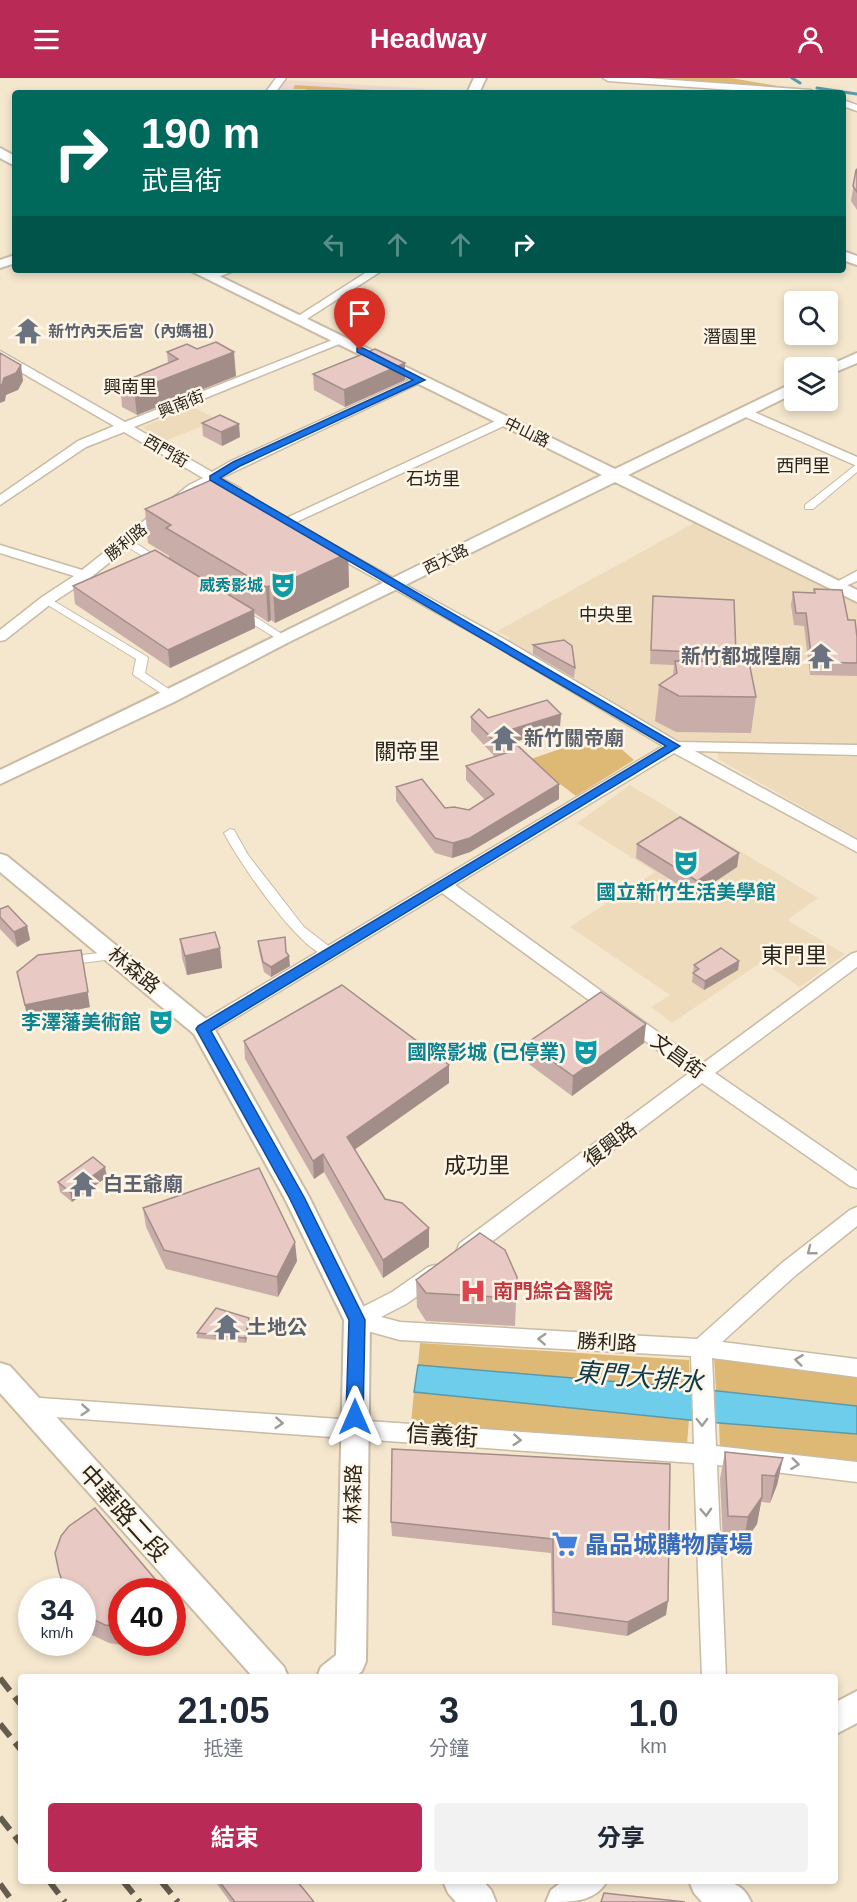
<!DOCTYPE html>
<html lang="zh-TW">
<head>
<meta charset="utf-8">
<style>
  :root { --surface:#fff; --page:#f2f2f3; --text:#1f2937; --muted:#747a83; --accent:#b92a57 }
  body { margin:0; font-family:Helvetica,"Noto Sans TC",sans-serif; background:var(--page); color:var(--text); height:100vh; display:flex; flex-direction:column; font-size:22px; white-space:nowrap }
  * { box-sizing:border-box; margin:0 }
  p { font-size:20px; color:var(--muted) }
  .icon { flex:none; width:33px; height:33px; fill:none; stroke:currentColor; stroke-width:2; stroke-linecap:round; stroke-linejoin:round }
  .map { position:relative; flex:1; overflow:hidden }
  .details { position:absolute; left:18px; top:1596px; width:820px; height:210px; display:flex; flex-direction:column; background:var(--surface); border-radius:6px; box-shadow:0 3px 9px #0003 }
  .details>* { flex:none }
  .banner { position:absolute; left:12px; top:12px; width:834px; height:183px; border-radius:6px; box-shadow:0 3px 9px #0003; background:#00695c; color:#fff; overflow:hidden }
  .buttons { position:absolute; left:784px; top:213px; display:grid; gap:12px }
  .buttons a { display:grid; place-items:center; width:54px; height:54px; border-radius:6px; background:var(--surface); box-shadow:0 3px 9px #0003; font-size:30px }
  .speed { position:absolute; left:18px; top:1500px; display:flex; gap:12px; font-size:30px; font-weight:700; text-align:center }
  .speed>* { display:grid; place-content:center; width:78px; height:78px; border-radius:50%; background:var(--surface); box-shadow:0 3px 9px #0003; line-height:1 }
  .speed small { font-size:15px; font-weight:400 }
  .speed .limit { border:9px solid #d22; background:#fff; color:#111 }
  .pin { position:absolute; display:grid; place-items:center; width:51px; height:51px; color:#fff; margin:-62px -26px; border-radius:50% 50% 50% 0; rotate:-45deg; box-shadow:0 0 6px #0007 }
  .pin .icon { rotate:45deg }
  .me { position:absolute; width:66px; margin:-33px; rotate:0deg; stroke-linejoin:round; filter:drop-shadow(0 0 4px #0008) }
  .turn { display:flex; align-items:center; gap:21px; height:126px; padding:0 30px; font-size:27px }
  .turn .icon { width:78px; height:78px; stroke-width:2.5 }
  .turn b { display:block; font-size:42px; line-height:51px }
  .lanes { display:flex; align-items:center; height:57px; padding:0 30px; background:#0003; justify-content:center; gap:30px; direction:ltr }
  .lanes .off { opacity:.35 }
  .eta { display:flex; justify-content:space-evenly; align-items:center; height:102px; text-align:center }
  .eta b { font-size:36px; font-weight:700; line-height:42px }
  .primary-button { display:flex; gap:12px; margin-top:auto; padding:12px 30px }
  .primary-button a { flex:1; height:69px; border-radius:6px; background:var(--accent); color:#fff; font-size:24px; font-weight:700; line-height:69px; text-align:center }
  .primary-button a+a { background:var(--page); color:var(--text) }
  header { display:flex; justify-content:space-between; align-items:center; height:78px; padding:0 30px; background:var(--accent); color:#fff; font-size:27px; font-weight:700 }
  .map>svg:first-child { display:block }
</style>
</head>
<body>
<header><svg class="icon" aria-label="menu" viewBox="0 0 24 24"><path d="M4 6h16M4 12h16M4 18h16"/></svg>Headway<svg class="icon" aria-label="person" viewBox="0 0 24 24"><circle cx="12" cy="8" r="4"/><path d="M4 21q1-7 8-7t8 7"/></svg></header>
<div class="map">
<svg width="857" height="1824" viewBox="0 0 857 1824">
  <rect width="100%" height="100%" fill="#f5e7ce"/>
  <path fill="#eddbbc" d="M194,329L218,342L165,363L142,349Z
    M696,444L857,518V670L675,668L578,603L505,563L510,560L497,553Z
    M718,675L857,679V760L718,681Z
    M630,707L818,820L787,842L845,876L800,909L762,884L672,945L651,929L670,917L570,849L655,794L577,745Z"/>
  <path fill="#f1d9d0" d="M284,2L465,13L464,15H276Z"/>
  <path fill="#deb875" d="M640,0H731L801,12Z
    M295,7L423,15H299L307,11H293Z
    M604,656L634,682L576,718L528,682Z
    M420,1265L689,1282L690,1310L418,1287Z
    M714,1279L857,1296V1328L716,1313Z
    M414,1314L689,1341L687,1366L411,1345Z
    M719,1345L857,1356V1386L720,1371Z"/>
  <path fill="#6dcdea" stroke="#599bac" stroke-width="1.5" d="M418,1287L690,1310L857,1328V1356L719,1345L414,1314Z"/>
  <g fill="none" stroke-linecap="round" stroke-linejoin="round">
    <path stroke="#599bac" stroke-width="3" d="M792,0L800,5
      M817,10L857,16"/>
    <g stroke="#c9bba4" stroke-width="2">
      <path id="pedestrian" d="M857,386V394L813,431H805V427Z
        M127,461L131,462L166,485L161,488L157,487L123,466L122,464Z
        M47,519L146,578L148,580L145,595L176,616V620H168L135,598L133,596L136,581L43,524V520Z
        M239,530L243,531L288,560L283,563L279,562L235,535V531Z
        M230,751L234,752L248,777L304,849L335,873L337,876L335,879C307,887 236,779 224,755Z
        M116,873L123,877L121,880L65,887L58,883L65,879Z"/>
    </g>
    <g stroke="#c9bba4" stroke-width="3">
      <path id="minor" d="M276,0H286L275,15H265Z
        M603,0H645L811,12L816,15H774L608,3Z
        M843,22L857,27V33L843,28Z
        M220,192H236L211,202L205,199Z
        M370,192H383L302,244H294L292,242Z
        M340,259L346,262L344,264L134,349L212,394L231,383L416,299H424L426,302L221,400L240,410L242,413L240,416H230L212,405L199,413L90,500L52,525L5,562L0,563V552L42,519L74,498L0,475V467L82,492L189,407L203,400L124,354L86,369L0,427V417L78,363L114,348L0,282V273L125,344Z
        M745,330L857,379V388L741,337L739,334Z
        M504,339L508,340L510,343L508,346L292,446L287,447L280,443Z
        M328,464L504,561L678,664L857,667V677L695,673L857,762V774L674,675L455,807L702,986L851,876L857,874V889L715,995L857,1093V1110L850,1108L702,1005L474,1177L467,1179L460,1177L457,1171L460,1165L689,995L442,815L209,956L203,957L197,956L194,951L197,946L663,668L494,567L323,471L321,468Z
        M857,493V503L836,512L829,508Z
        M857,1129V1148L796,1197L722,1264L857,1281V1299L712,1280L716,1368L857,1384V1404L717,1387L726,1599H702L694,1385L26,1337L18,1335L15,1328L18,1321L26,1319L694,1366L691,1278L400,1262L349,1248L346,1242L349,1236L392,1214L428,1189L435,1187L442,1189L445,1195L442,1201L406,1226L381,1239L400,1244L697,1261L782,1185L850,1132Z"/>
    </g>
    <g stroke="#c9bba4" stroke-width="4">
      <path id="tertiary" d="M474,0H486L479,15H467Z
        M0,70L15,78V88L0,80Z
        M843,173L857,178V187L843,182Z
        M15,177V185L0,190V182Z
        M189,192H207L615,391L795,304V315L628,397L857,512V524L615,404L289,564L174,624L0,706V692C202,596 401,495 602,397Z
        M857,275V285L828,297V290H823Z
        M0,776L7,778L211,945L309,1119L370,1242L366,1583L362,1593L355,1599H317L321,1589L336,1577L344,1242L284,1119L194,956L0,794Z
        M0,1285L10,1288L284,1589L288,1599H253L0,1315Z
        M857,1613V1645L836,1656V1624Z
        M443,1803H483L491,1812L496,1824H456L448,1815Z
        M563,1803H607C595,1824 573,1824 546,1824L551,1812Z
        M689,1803C714,1803 740,1797 751,1824H702L694,1815Z"/>
    </g>
    <use href="#pedestrian" fill="#fff" fill-rule="evenodd"/>
    <use href="#minor" fill="#fff" fill-rule="evenodd"/>
    <use href="#tertiary" fill="#fff" fill-rule="evenodd"/>
    <path stroke="#645c4e" stroke-width="6" stroke-dasharray="16 8" stroke-linecap="butt" d="M0,1600L21,1627
      M0,1646L21,1672
      M0,1739L21,1766
      M49,1803L65,1824
      M123,1803L140,1824
      M161,1803L178,1824
      M0,1806L13,1824"/>
  </g>
  <path fill="#c8ada9" d="M857,91V132L851,123L856,92Z
    M167,274L236,298L137,337L122,329L120,305L168,285Z
    M313,296L405,302L345,329L314,312Z
    M202,345L240,359L222,368L203,358Z
    M145,431L348,475L349,509L275,545L271,542L268,544L254,535L255,550L170,590L75,526L73,508L169,480V478L148,465Z
    M814,511L848,542L857,559V598L810,597L804,548L794,547L791,527L793,514L813,515Z
    M653,518L736,576L735,584L756,619L751,655L676,654L655,643L659,607L673,597L674,587L650,586Z
    M533,567L575,590L574,600L533,576Z
    M471,639L488,640L560,650L514,664L559,721L470,774L452,780L435,775L396,723V709L445,730L469,732L485,722L466,702V688L495,679L471,653Z
    M637,766L739,775L737,789L695,817L636,780Z
    M0,831L27,848L30,862L17,869L0,851Z
    M180,861L220,870L222,890L187,897L182,880Z
    M258,863L290,888L271,899L264,894L259,873Z
    M739,883L738,892L704,912L692,904L694,887Z
    M17,894L90,929L28,942Z
    M244,963L449,987V1005L354,1072L385,1121L429,1150V1169L383,1200L324,1094L314,1101L245,981Z
    M527,965H644L572,1018L526,984Z
    M107,1099L72,1124L60,1114L58,1104Z
    M143,1130L297,1183L278,1219L166,1191L146,1149Z
    M517,1199L515,1248L426,1243L417,1229L416,1202Z
    M249,1240V1245L246,1265L197,1260V1255Z
    M725,1374L783,1380L777,1407L770,1425L761,1424L757,1446L743,1466L723,1465L720,1401Z
    M670,1386L666,1537L627,1558L552,1547L551,1475L392,1458L391,1444Z
    M59,1494L122,1514V1564H153L147,1571L109,1565L92,1557L82,1546V1514H64Z
    M215,1803H297L314,1824H230Z"/>
  <path fill="#a28d89" d="M234,274L236,298L137,337L134,313Z
    M405,285V302L345,329L344,312Z
    M21,287L23,303L18,312L6,317L5,323L0,325V307L4,300Z
    M239,346L240,359L222,368L221,354Z
    M348,475L349,509L275,545L273,510Z
    M269,508L271,542L268,544L266,509Z
    M254,532L255,550L170,590L168,572Z
    M561,636L560,650L502,668L503,654Z
    M559,706V721L470,774L452,780L453,765Z
    M739,775L737,789L695,817L697,803Z
    M27,848L30,862L17,869L14,854Z
    M220,870L222,890L187,897L185,878Z
    M81,872L90,929L28,942L25,927Z
    M289,878L290,888L271,899V889Z
    M739,883L738,892L704,912L705,903Z
    M646,946L644,965L572,1018L573,998Z
    M449,987V1005L347,1077V1059Z
    M323,1076L324,1094L314,1101L313,1083Z
    M105,1089L107,1099L72,1124L70,1114Z
    M429,1150V1169L383,1200V1182Z
    M295,1164L297,1183L278,1219L277,1199Z
    M249,1240V1245L246,1265L245,1260Z
    M783,1380L777,1407L770,1425L775,1398Z
    M762,1419L757,1446L743,1466L748,1439Z
    M668,1523L666,1537L627,1558L628,1544Z
    M174,1524L177,1542L172,1546V1525Z
    M146,1564H153L147,1571Z"/>
  <path fill="#e8c9c4" stroke="#a28d89" stroke-width="1.5" d="M857,91V114L853,108L856,92Z
    M216,264L234,274L134,313L120,305L178,281L167,274L187,266L197,271Z
    M375,271L405,285L344,312L313,296Z
    M0,275L21,287L16,295L4,300L2,307H0Z
    M220,337L239,346L221,354L202,345Z
    M218,399L348,475L273,510L269,508L266,509L166,450L171,447L145,431Z
    M155,472L254,532L168,572L73,508Z
    M814,511L842,512L848,542H855L857,559V585L812,584L806,535H796L793,514L815,515Z
    M653,518L734,522L736,576L651,572Z
    M564,562L572,568L575,590L533,567Z
    M675,583L749,584L756,619L679,618L659,607L677,595Z
    M547,622L561,636L503,654L559,706L470,760L453,765L435,760L396,709L422,701L445,730L454,729L469,732L494,716L466,688L506,675L471,639L479,631L488,640Z
    M680,739L739,775L697,803L637,766Z
    M8,828L27,848L14,854L0,839V831Z
    M215,854L220,870L185,878L180,861Z
    M285,859L286,874L289,878L271,889L263,884L258,863Z
    M721,870L739,883L705,903L693,895L699,891L694,887Z
    M81,872L88,914L25,927L17,894L38,877Z
    M342,907L449,987L347,1059L385,1121L402,1125L429,1150L383,1182L323,1076L313,1083L244,963Z
    M601,914L646,946L573,998L527,965Z
    M93,1079L105,1089L70,1114L58,1104Z
    M259,1090L295,1164L277,1199L164,1172L143,1130Z
    M480,1155L505,1172L517,1199L516,1220L426,1215L416,1202Z
    M216,1230L249,1240L245,1260L197,1255Z
    M392,1371L670,1386L668,1523L628,1544L554,1534L553,1461L391,1444Z
    M725,1374L783,1380L775,1398L762,1397V1419L748,1439L728,1438Z
    M95,1430L166,1514H122V1549L105,1547L88,1539L82,1532V1514H66L59,1494L55,1475L61,1458L69,1448Z
    M219,1803H297L314,1824H235Z
    M604,1815L685,1824H601Z"/>
  <defs><path id="oneway-chevron" d="M-2-3.5L2.5 0L-2 3.5" fill="none" stroke-width="1.6" stroke-linecap="round" stroke-linejoin="round" transform="scale(1.5)"/></defs>
  <g stroke="#a09d99">
    <use href="#oneway-chevron" transform="translate(811 1173) rotate(142)"/>
    <use href="#oneway-chevron" transform="translate(542 1261) rotate(-177)"/>
    <use href="#oneway-chevron" transform="translate(799 1282) rotate(-173)"/>
    <use href="#oneway-chevron" transform="translate(85 1332) rotate(4)"/>
    <use href="#oneway-chevron" transform="translate(702 1344) rotate(89)"/>
    <use href="#oneway-chevron" transform="translate(279 1345) rotate(4)"/>
    <use href="#oneway-chevron" transform="translate(517 1362) rotate(4)"/>
    <use href="#oneway-chevron" transform="translate(795 1386) rotate(7)"/>
    <use href="#oneway-chevron" transform="translate(706 1434) rotate(87)"/>
  </g>
  <path fill="#1a73e8" stroke="#114b97" stroke-width="1.5" d="M357,270H363L425,302L240,388L220,400L680,668L211,953L304,1119L365,1242L363,1339L361,1344L355,1346L349,1344L346,1339L349,1242L289,1119L196,951L198,948L666,668L210,402V398L233,384L413,302L357,274Z"/>
  <defs>
    <g id="temple-bare" transform="scale(2.07)"><path d="M0-6L5-2H3V0L6.5 2.5H4V6H1.5V3h-3V6H-4V2.5H-6.5L-3 0V-2H-5Z" fill="#6b7280" stroke="#fef5e6" stroke-width="2.5" paint-order="stroke"/></g>
    <g id="theatre-bare" transform="scale(2.07)"><path d="M-5-5.5Q0-4 5-5.5V0Q5 5 0 6Q-5 5-5 0ZM-3.3-2.5H-1v1.5H-3.3ZM1-2.5H3.3v1.5H1ZM-2.8 1Q0 5.5 2.8 1Z" fill="#0f9aa8" stroke="#fef5e6" stroke-width="2.5" paint-order="stroke"/></g>
    <g id="hospital-bare" transform="scale(2.07)"><path d="M-5-5h3v3.5h4V-5h3V5h-3V1.5h-4V5h-3Z" fill="#e0444e" stroke="#fef5e6" stroke-width="2.5" paint-order="stroke"/></g>
    <g id="supermarket-bare" transform="scale(2.07)"><path d="M-6-5.5h2.5l.6 2H6L4.5 2H-2.5L-4.4-4H-6ZM-1.5 3.2a1.3 1.3 0 1 0 .1 0ZM3 3.2a1.3 1.3 0 1 0 .1 0Z" fill="#3f7fe0" stroke="#fef5e6" stroke-width="2.5" paint-order="stroke"/></g>
  </defs>
  <g fill-rule="evenodd">
    <use href="#temple-bare" x="28" y="253"/>
    <use href="#theatre-bare" x="283" y="507"/>
    <use href="#temple-bare" x="821" y="578"/>
    <use href="#temple-bare" x="504" y="660"/>
    <use href="#theatre-bare" x="686" y="785"/>
    <use href="#theatre-bare" x="161" y="944"/>
    <use href="#theatre-bare" x="586" y="974"/>
    <use href="#temple-bare" x="83" y="1106"/>
    <use href="#hospital-bare" x="473" y="1213"/>
    <use href="#temple-bare" x="227" y="1249"/>
    <use href="#supermarket-bare" x="565" y="1466"/>
  </g>
  <g text-anchor="middle" dominant-baseline="central" stroke-width="5" stroke-linejoin="round" paint-order="stroke">
    <g font-size="16" font-weight="bold" fill="#5b616d" stroke="#fef5e6" text-anchor="start">
      <text x="48" y="253">新竹內天后宮（內媽祖）</text>
    </g>
    <g font-size="16" fill="#2b251c" stroke="#fef5e6">
      <text transform="translate(181 326) rotate(-22)">興南街</text>
      <text transform="translate(527 354) rotate(26)">中山路</text>
      <text transform="translate(166 373) rotate(30)">西門街</text>
      <text transform="translate(126 464) rotate(-39)">勝利路</text>
      <text transform="translate(446 481) rotate(-26)">西大路</text>
    </g>
    <g font-size="16" font-weight="bold" fill="#0d838f" stroke="#fef5e6" text-anchor="end">
      <text x="263" y="507">威秀影城</text>
    </g>
    <g font-size="18" fill="#2b251c" stroke="#fef5e6">
      <text x="730" y="259">潛園里</text>
      <text x="130" y="309">興南里</text>
      <text x="803" y="388">西門里</text>
      <text x="433" y="401">石坊里</text>
      <text x="606" y="537">中央里</text>
    </g>
    <g font-size="20" font-weight="bold" fill="#5b616d" stroke="#fef5e6" text-anchor="start">
      <text x="801" y="578" text-anchor="end">新竹都城隍廟</text>
      <text x="524" y="660">新竹關帝廟</text>
      <text x="103" y="1106">白王爺廟</text>
      <text x="247" y="1249">土地公</text>
    </g>
    <g font-size="20" font-weight="bold" fill="#0d838f" stroke="#fef5e6" text-anchor="end">
      <text x="686" y="814" text-anchor="middle">國立新竹生活美學館</text>
      <text x="141" y="944">李澤藩美術館</text>
      <text x="566" y="974">國際影城 (已停業)</text>
    </g>
    <g font-size="20" fill="#2b251c" stroke="#fef5e6">
      <text transform="translate(134 892) rotate(39)">林森路</text>
      <text transform="translate(678 978) rotate(36)">文昌街</text>
      <text transform="translate(610 1066) rotate(-37)">復興路</text>
      <text transform="translate(607 1264) rotate(3)">勝利路</text>
      <text transform="translate(353 1416) rotate(-89)">林森路</text>
    </g>
    <g font-size="20" font-weight="bold" fill="#be3a42" stroke="#fef5e6" text-anchor="start">
      <text x="493" y="1213">南門綜合醫院</text>
    </g>
    <g font-size="22" fill="#2b251c" stroke="#fef5e6">
      <text x="407" y="673">關帝里</text>
      <text x="794" y="877">東門里</text>
      <text x="477" y="1087">成功里</text>
    </g>
    <g font-size="24" fill="#2b251c" stroke="#fef5e6">
      <text transform="translate(442 1357) rotate(4)">信義街</text>
      <text transform="translate(124 1435) rotate(48)">中華路二段</text>
    </g>
    <g font-size="24" font-weight="bold" fill="#366cbe" stroke="#fef5e6" text-anchor="start">
      <text x="585" y="1466">晶品城購物廣場</text>
    </g>
    <g font-size="26" font-style="italic" fill="#0d3a47" stroke="#fef5e6">
      <text transform="translate(639 1299) rotate(5)">東門大排水</text>
    </g>
  </g>
</svg>
<div class="buttons">
<a><svg class="icon" aria-label="search" viewBox="0 0 24 24"><circle cx="10" cy="10" r="6"/><path d="M15 15l6 6"/></svg></a>
<a><svg class="icon" aria-label="layers" viewBox="0 0 24 24"><path d="M12 4l9 5-9 5-9-5zM3 14l9 5 9-5"/></svg></a>
</div>
<div class="speed"><div>34<small>km/h</small></div><div class="limit">40</div></div>
<div class="pin" style="left:360px;top:272px;background:#d93025"><svg class="icon" aria-label="arrive" viewBox="0 0 24 24"><path d="M6 21V4h12l-3 4 3 4H6"/></svg></div>
<svg class="me" style="left:355px;top:1339px" viewBox="-20 -20 40 40"><path d="M0-17L14 15 0 8-14 15z" fill="#1a73e8" stroke="#fff" stroke-width="4"/></svg>
<div class="banner">
<div class="turn"><svg class="icon" aria-label="right" viewBox="0 0 24 24"><path d="M7 20v-9h11M14 6l5 5-5 5"/></svg><div><b>190 m</b>武昌街</div></div>
<div class="lanes"><svg class="icon off" aria-label="left" viewBox="0 0 24 24"><path d="M17 20v-9H6M10 6l-5 5 5 5"/></svg><svg class="icon off" aria-label="ahead" viewBox="0 0 24 24"><path d="M12 20V5M6 11l6-6 6 6"/></svg><svg class="icon off" aria-label="ahead" viewBox="0 0 24 24"><path d="M12 20V5M6 11l6-6 6 6"/></svg><svg class="icon" aria-label="right" viewBox="0 0 24 24"><path d="M7 20v-9h11M14 6l5 5-5 5"/></svg></div>
</div>
<section class="details">
<div class="eta">
<div><b>21:05</b><p>抵達</p></div>
<div><b>3</b><p>分鐘</p></div>
<div><b>1.0</b><p>km</p></div>
</div>
<div class="primary-button"><a>結束</a><a>分享</a></div>
</section>
</div>
</body>
</html>
